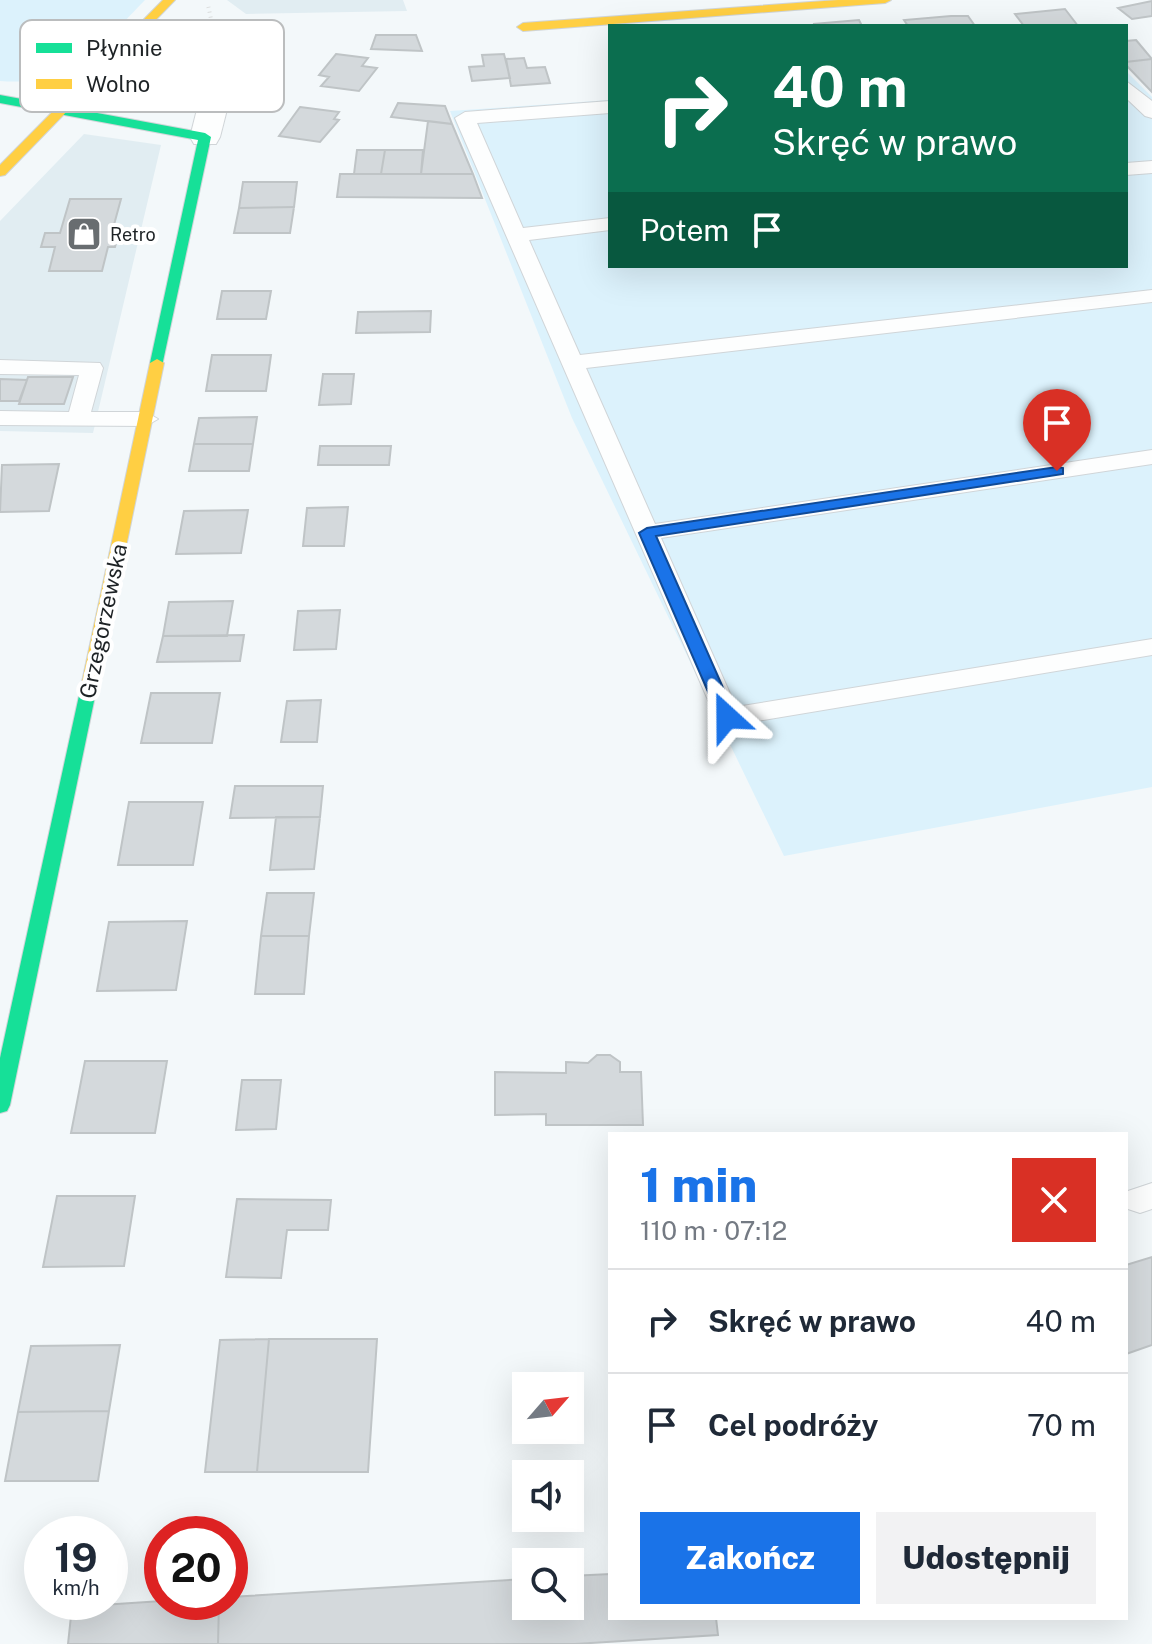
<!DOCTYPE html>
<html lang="pl">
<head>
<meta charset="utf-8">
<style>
  :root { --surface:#fff; --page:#f2f2f3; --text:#1f2937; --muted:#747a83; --line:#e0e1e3; --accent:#1a73e8 }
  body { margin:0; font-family:"Public Sans",sans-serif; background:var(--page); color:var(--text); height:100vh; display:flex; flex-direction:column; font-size:30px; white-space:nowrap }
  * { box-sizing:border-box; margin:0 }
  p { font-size:26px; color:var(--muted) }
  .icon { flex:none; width:44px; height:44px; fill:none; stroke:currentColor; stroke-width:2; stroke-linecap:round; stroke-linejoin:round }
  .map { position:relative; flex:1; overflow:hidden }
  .details { position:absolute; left:608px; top:1132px; width:520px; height:488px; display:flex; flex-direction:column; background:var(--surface); border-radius:0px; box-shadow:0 8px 32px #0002 }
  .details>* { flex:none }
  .guide { position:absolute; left:608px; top:24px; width:520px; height:244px; border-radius:0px; box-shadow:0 8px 32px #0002; background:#0b6e4f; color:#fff; overflow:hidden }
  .needle { width:52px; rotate:62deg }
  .controls { position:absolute; left:512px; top:1372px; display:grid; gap:16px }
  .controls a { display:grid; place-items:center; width:72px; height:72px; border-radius:0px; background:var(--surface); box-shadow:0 8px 32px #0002; font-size:40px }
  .speed { position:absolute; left:24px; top:1516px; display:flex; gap:16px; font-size:40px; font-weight:700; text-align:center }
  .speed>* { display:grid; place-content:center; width:104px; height:104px; border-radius:50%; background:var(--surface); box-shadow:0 8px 32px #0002; line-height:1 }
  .speed small { font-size:20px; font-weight:400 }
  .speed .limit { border:12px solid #d22; background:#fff; color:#111 }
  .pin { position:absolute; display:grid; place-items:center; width:68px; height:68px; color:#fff; margin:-82px -34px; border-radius:50% 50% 50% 0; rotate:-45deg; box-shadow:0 0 8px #0007 }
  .pin .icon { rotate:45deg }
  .me { position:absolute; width:88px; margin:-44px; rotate:336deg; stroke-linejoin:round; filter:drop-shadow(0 0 6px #0008) }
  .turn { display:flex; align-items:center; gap:28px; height:168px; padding:0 32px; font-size:36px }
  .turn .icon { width:104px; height:104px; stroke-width:2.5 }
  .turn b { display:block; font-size:56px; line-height:68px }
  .then { display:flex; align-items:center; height:76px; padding:0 32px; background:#0003; gap:16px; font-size:30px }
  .round { display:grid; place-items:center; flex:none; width:84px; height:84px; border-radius:0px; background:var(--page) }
  .head { display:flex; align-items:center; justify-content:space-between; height:136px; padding:0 32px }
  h1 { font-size:48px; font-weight:800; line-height:60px; color:var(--accent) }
  .cta { display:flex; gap:16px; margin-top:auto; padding:16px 32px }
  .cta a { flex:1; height:92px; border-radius:0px; background:var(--accent); color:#fff; font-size:32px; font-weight:800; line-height:92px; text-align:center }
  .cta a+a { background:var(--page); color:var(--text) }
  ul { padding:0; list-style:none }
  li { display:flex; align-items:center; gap:24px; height:104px; padding:0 32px; border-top:2px solid var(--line) }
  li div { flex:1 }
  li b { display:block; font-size:30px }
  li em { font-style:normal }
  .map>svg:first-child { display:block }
</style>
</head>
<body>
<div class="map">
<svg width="1152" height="1644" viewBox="0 0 1152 1644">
  <rect width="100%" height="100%" fill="#f3f8fa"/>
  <path fill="#e1edf2" d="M227,0H403L407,11L246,14Z
    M84,134L161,145L93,433L0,431V221Z"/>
  <path fill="#dcf2fc" d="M0,0H145C100,46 71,87 0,81Z
    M1126,71L1152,97V787L784,856L572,418L450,111L610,100V266H1126Z"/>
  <path fill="#d4d9dc" stroke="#bfc4c6" stroke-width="2" d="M1152,1V16L1132,19L1118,8Z
    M1065,9L1078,26H1024L1015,14Z
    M951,16H968L975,26H908L904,20Z
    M859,20L862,26L813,24Z
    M376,35H416L422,51L371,49Z
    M1136,40L1152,59L1126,62V41Z
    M336,54L368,58L362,66L377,68L359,91L321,86L329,77L319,75Z
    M504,54L510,78L472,81L469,67L484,66L482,55Z
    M524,58L527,68L545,67L550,83L511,86L506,59Z
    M1152,59V92L1126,65V62Z
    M398,103L445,106L452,124L391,117Z
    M300,107L339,112L334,119L339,120L320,142L279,136Z
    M428,121L452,124L473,174H421Z
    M357,150H385L381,174H354Z
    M385,150H423L421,174H381Z
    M340,174H473L482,198L337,197Z
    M243,182H297L294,207L239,208Z
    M70,199H121L112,232H119L115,247H108L102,271H49L55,247H41L45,233H60Z
    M294,207L290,233H234L239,208Z
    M222,291H271L266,319H217Z
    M431,311L430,332L356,333L358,312Z
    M212,355H271L266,391H206Z
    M323,374H354L351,404L319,405Z
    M28,377H73L64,404H19Z
    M0,379L27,380L19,401H0Z
    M257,417L253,444H194L199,418Z
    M194,444H253L249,471H189Z
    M320,446H391L389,465H318Z
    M59,464L49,511L0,512L2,465Z
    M348,507L344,546H303L307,508Z
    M248,510L241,553L176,554L184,511Z
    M233,601L227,636H163L169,602Z
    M340,610L336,649L294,650L298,611Z
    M244,635L240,661L157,662L163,636Z
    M151,693H220L212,743H141Z
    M321,700L317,742H281L287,701Z
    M235,786H323L320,817L230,818Z
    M129,802H203L193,865H118Z
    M276,817H320L314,869L270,870Z
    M267,893H314L309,936H261Z
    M187,921L176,990L97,991L109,922Z
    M261,936H309L304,994H255Z
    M597,1055H610L620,1062V1072H641L643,1125H546V1114L495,1115V1072L566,1073V1062L588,1063Z
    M85,1061H167L155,1133H71Z
    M242,1080H281L276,1129L236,1130Z
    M57,1196H135L124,1266L43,1267Z
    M237,1199L331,1200L328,1230H287L281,1278L226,1277Z
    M1152,1257V1345L1126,1354V1265Z
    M269,1339L257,1472H205L220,1340Z
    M269,1339H377L368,1472H257Z
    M120,1345L109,1411L18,1412L31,1346Z
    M109,1411L98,1481H5L18,1412Z
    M610,1574V1618H716L718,1635L575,1644H218L219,1602H230V1597L526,1579V1606H570V1576Z
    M162,1601L219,1602L218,1644H68L72,1607Z"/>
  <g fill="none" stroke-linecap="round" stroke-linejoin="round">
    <g stroke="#d0d5d8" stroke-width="2">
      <path id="lane" d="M1126,81L1152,101V118L1145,116L1126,98Z
        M610,101V113L477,123L523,228L610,218V230L529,240L580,355L1152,290V302L586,368L655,524L1152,450V464L661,538L736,707L1152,639V655L727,726L718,723L455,118L465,112Z
        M1152,161V173L1126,175V163Z
        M0,360L100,363L103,368L91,412H146L158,419L146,426L0,425V411L69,412L79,375L0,374Z
        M1152,1183V1209L1140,1213L1128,1209V1191Z"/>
    </g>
    <g stroke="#d0d5d8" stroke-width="2">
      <path id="street" d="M221,65L231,68L236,74L220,137L216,144H194L190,137L206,74L211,68Z"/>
    </g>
    <g stroke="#d0d5d8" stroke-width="2">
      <path id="fast" d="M0,95L205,133L211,137L162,366H152L150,363L198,140L0,103Z
        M90,676L98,682L10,1105L7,1111L0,1113V1058L82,682Z"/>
    </g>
    <g stroke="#d0d5d8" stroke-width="2">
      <path id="slow" d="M163,0H175L5,175L0,176V165Z
        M838,0H891L885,3L523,31L517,27L523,23Z
        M157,359L164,363L98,682L90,688L82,682L150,363Z"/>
    </g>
    <path stroke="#dbdddd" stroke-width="4" stroke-dasharray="1 4" stroke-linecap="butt" d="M206,42L211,19L208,5"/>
    <use href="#lane" fill="#fdfefe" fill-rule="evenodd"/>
    <use href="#street" fill="#fdfefe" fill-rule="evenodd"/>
    <use href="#fast" fill="#16e098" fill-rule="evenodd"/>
    <use href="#slow" fill="#ffcf43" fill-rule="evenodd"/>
  </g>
  <path fill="#1a73e8" stroke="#114b97" stroke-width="2" d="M1057,467L1063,468V474L656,536L736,717L727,722L719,717L639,533L647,528Z"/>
  <defs>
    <g id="shop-square" transform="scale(1.8)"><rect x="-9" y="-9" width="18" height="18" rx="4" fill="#686d70" stroke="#fff"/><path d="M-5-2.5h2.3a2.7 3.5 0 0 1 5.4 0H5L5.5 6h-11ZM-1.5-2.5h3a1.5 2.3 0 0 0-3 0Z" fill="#fff"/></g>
  </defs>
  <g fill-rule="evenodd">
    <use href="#shop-square" x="84" y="234"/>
  </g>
  <g text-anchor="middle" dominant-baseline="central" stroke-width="8" stroke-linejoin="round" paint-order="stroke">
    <g font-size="18" fill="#1d2225" stroke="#fff" text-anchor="start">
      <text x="110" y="234">Retro</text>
    </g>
    <g font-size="22" fill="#1d2225" stroke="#fff">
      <text transform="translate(103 621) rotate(-78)">Grzegorzewska</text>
    </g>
  </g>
  <rect x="20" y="20" width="264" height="92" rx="12" fill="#fff" stroke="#bbbdbe" stroke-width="2"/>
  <rect x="36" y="43" width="36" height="10" fill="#16e098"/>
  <rect x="36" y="79" width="36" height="10" fill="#ffcf43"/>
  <g font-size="22" fill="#1d2225">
    <text x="86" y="56">Płynnie</text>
    <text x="86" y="92">Wolno</text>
  </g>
</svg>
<div class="controls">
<a><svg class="needle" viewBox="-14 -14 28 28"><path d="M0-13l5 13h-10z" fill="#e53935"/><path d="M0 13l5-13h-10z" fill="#747a83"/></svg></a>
<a><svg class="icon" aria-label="sound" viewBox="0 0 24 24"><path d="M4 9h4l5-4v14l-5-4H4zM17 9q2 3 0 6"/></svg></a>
<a><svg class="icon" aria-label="search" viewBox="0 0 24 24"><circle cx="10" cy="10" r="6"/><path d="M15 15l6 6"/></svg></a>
</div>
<div class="speed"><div>19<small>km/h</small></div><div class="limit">20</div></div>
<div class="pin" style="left:1057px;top:471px;background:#d93025"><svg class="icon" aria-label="arrive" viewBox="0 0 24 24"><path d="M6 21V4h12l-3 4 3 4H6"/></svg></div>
<svg class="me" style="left:727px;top:717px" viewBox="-20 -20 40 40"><path d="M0-17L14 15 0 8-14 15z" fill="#1a73e8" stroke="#fff" stroke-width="4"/></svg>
<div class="guide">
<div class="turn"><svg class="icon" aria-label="right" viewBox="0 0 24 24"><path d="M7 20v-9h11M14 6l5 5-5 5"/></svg><div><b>40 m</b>Skręć w prawo</div></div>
<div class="then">Potem<svg class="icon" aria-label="arrive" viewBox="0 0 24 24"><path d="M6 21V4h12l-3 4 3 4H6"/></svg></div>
</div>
<section class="details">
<div class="head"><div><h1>1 min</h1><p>110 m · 07:12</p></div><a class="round" style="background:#d93025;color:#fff"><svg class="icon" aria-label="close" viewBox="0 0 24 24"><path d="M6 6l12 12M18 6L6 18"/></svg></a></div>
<ul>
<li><svg class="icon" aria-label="right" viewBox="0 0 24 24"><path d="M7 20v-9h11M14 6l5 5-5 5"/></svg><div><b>Skręć w prawo</b></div><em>40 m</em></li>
<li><svg class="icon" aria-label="arrive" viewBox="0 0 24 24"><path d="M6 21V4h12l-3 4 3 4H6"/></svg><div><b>Cel podróży</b></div><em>70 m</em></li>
</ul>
<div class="cta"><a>Zakończ</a><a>Udostępnij</a></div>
</section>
</div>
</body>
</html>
